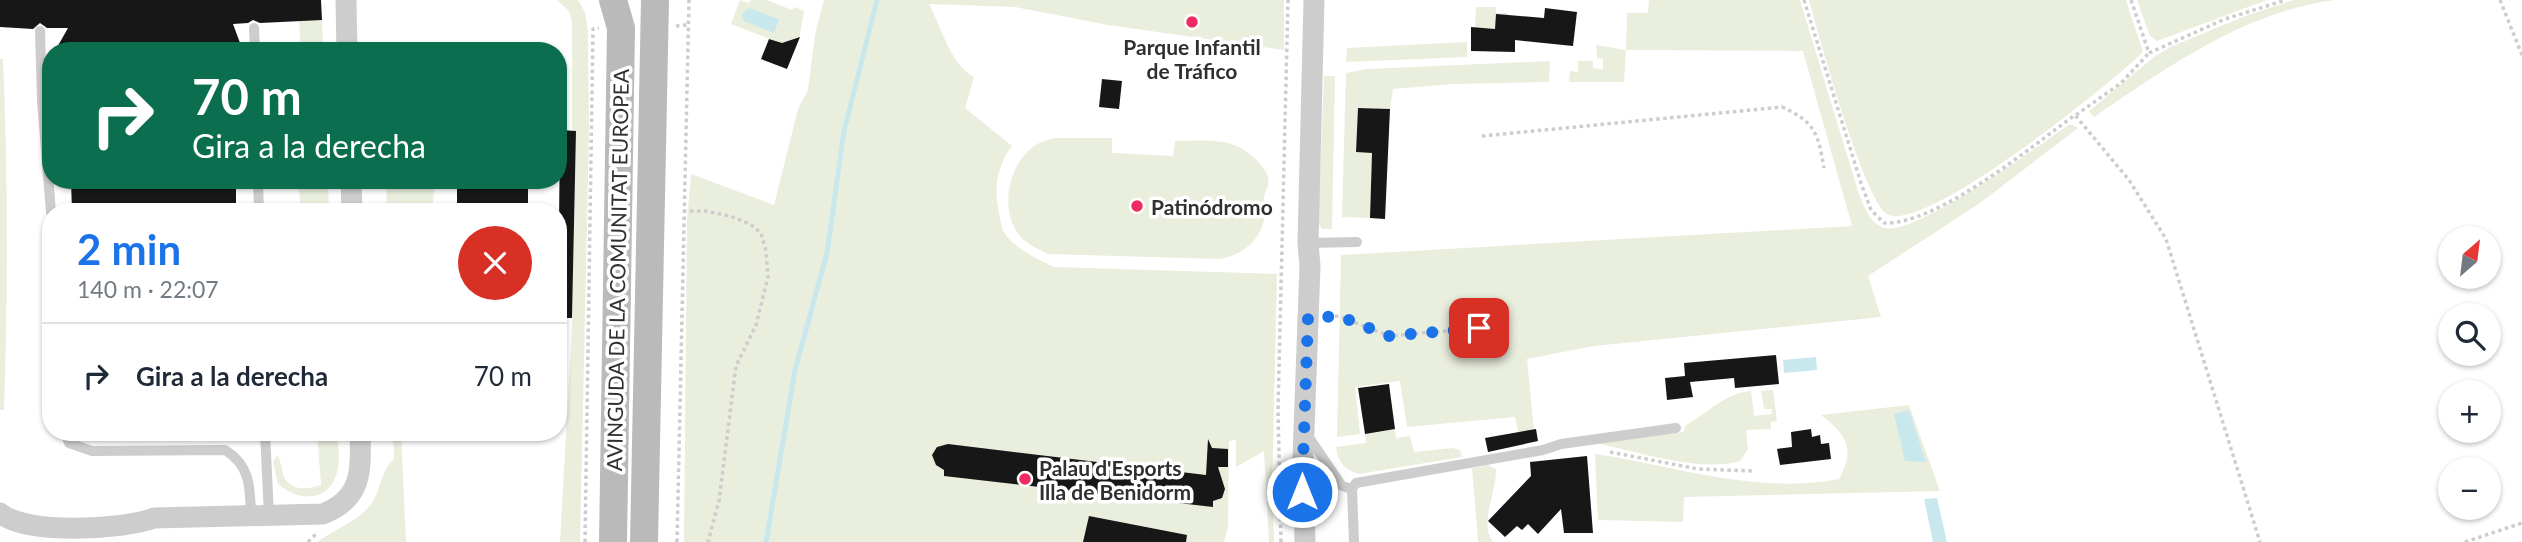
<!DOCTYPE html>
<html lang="es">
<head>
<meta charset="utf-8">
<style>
  :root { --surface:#fff; --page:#f2f2f3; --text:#1f2937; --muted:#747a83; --line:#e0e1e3; --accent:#1a73e8 }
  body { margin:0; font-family:Lato,sans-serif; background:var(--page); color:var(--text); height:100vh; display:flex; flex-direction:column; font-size:26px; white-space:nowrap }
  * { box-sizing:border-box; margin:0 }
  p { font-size:23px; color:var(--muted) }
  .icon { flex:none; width:38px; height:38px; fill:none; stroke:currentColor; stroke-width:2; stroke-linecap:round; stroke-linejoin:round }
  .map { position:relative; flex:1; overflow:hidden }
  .drawer { position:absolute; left:42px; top:203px; width:525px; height:238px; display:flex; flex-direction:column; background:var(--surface); border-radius:28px; box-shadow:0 2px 5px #0004 }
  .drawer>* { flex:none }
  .guide { position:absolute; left:42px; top:42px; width:525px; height:147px; border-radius:28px; box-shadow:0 2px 5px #0004; background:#0b6e4f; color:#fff; overflow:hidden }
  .needle { width:46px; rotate:28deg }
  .controls { position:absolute; left:2438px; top:226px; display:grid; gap:14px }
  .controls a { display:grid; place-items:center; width:63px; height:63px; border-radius:50%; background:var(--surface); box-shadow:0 2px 5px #0004; font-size:35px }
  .pin { position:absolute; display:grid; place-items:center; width:60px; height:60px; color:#fff; margin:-30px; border-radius:14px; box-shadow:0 4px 10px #0006 }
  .me { position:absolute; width:77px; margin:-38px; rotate:0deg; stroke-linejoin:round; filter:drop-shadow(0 0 5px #0008) }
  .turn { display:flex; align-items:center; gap:24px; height:147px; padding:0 35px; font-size:32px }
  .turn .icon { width:91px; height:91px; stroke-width:2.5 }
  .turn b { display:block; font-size:49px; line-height:60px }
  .round { display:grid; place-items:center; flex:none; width:74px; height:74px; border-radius:37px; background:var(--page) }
  .headline { display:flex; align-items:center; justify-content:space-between; height:119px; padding:0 35px }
  h1 { font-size:42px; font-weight:700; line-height:52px; color:var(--accent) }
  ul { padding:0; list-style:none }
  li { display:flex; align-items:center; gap:21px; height:105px; padding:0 35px; border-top:2px solid var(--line) }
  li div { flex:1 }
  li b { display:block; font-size:26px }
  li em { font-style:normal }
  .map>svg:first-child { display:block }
</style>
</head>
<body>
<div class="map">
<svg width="2522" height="542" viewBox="0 0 2522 542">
  <rect width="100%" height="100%" fill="#fff"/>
  <path fill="#eaeedd" d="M557,0H578L585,12L588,31L589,132L580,542H560L572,327L576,132L572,131V22L569,11Z
    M740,0L749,3L751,0H767L792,10L794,7L804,11L799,40L785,45L731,24Z
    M824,0H1284V50L1108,25L1015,7L929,4C941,27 951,65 974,77L965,108L1012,146C995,169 994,191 1000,218C1001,223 1002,230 1005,234C1017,250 1037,259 1054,267L1277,274L1272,491L1274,542H1269L1264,451L1236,467V440L1229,441L1228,527L1224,542H684L687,219L691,174L774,205L798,109L808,90L815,35Z
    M1649,0H1800L1858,191C1864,205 1869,224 1885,228C1915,236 2041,144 2070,124L2078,128L1980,203L1868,276L1881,317L1594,346L1527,359L1535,442L1521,445L1515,417L1407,427L1400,381L1355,387L1360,434L1337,437L1341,255L1852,226L1803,51L1626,50L1624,82H1569L1570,71L1578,72V61H1593V68L1603,69V59L1597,58L1596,45L1626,50L1627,13H1648Z
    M1809,0H2126L2143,52C2113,82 1922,236 1887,214C1864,200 1818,34 1809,0Z
    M2137,0H2267L2157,41L2150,36Z
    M2294,0H2334C2242,13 2170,66 2094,117L2089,111L2154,57L2170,47L2245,16Z
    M1476,7H1496V13H1508L1507,31L1475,29Z
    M299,20H322L323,51H301Z
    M1467,42V57L1346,62L1347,48Z
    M0,59H3C8,176 8,293 4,410H0Z
    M1550,61L1549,82L1452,84L1393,89L1390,109L1358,108L1356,152L1372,153L1370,218L1342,217L1346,73L1367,69Z
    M1324,76H1335L1332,229H1322L1318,222Z
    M1055,138H1112V153L1173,156L1175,141C1195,141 1221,138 1239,147C1249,152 1265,166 1268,177C1270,185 1265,191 1264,198C1263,203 1266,209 1265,214C1262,240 1243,255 1219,259L1048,254C1038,249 1028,245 1020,236C999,211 1008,165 1034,146C1040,142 1048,140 1055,138Z
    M298,180H328L329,212H301Z
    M387,180H434L433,212H386Z
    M1773,390L1777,421L1771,422V429L1746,430L1748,449L1740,461C1698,473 1638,451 1594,443L1684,432L1685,426C1706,414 1727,392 1751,391L1754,416L1772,414V409H1764L1761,391Z
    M1909,405L1940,491L1684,497L1683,522L1598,520L1595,454C1677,466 1756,495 1839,479C1856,449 1846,434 1821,415Z
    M1395,429L1396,438L1410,436L1414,452L1452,448L1460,450L1462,457L1359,474C1345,470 1338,463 1336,447L1366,443L1365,434Z
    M317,432H337C338,443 340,456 338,467C333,501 301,504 278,484L273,462L277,455C282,462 281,470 284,477C292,492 309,489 321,485Z
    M393,432H401L406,542H317C335,529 359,521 372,503C381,489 382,469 394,459Z
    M1488,465L1496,469C1496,496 1479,522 1493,542H1478L1472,468Z"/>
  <path fill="#c9e8ee" d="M749,8L779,19L774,33L744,21L742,14Z
    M1816,357L1817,370L1784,373L1783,360Z
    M1909,410L1926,462L1905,461L1894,414Z
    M1937,498L1947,542H1933L1924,499Z"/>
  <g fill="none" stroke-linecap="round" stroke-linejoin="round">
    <path stroke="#c9e8ee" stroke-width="5" d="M766,542L795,370L827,253L844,131L877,0"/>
  </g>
  <path fill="#171717" d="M0,0H321L322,20L260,23L253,20L248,23L233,24L243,51H55L68,28H47L40,23L33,29L0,27Z
    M1545,8L1577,12L1573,46L1515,40V52L1471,51V27L1495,29L1496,14L1544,18Z
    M800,37L787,69L761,59L769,39L782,43Z
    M1102,79L1122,81L1119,109L1099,107Z
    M1358,108L1390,109L1385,219L1370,218L1372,153L1356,152Z
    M560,130L576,131L572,318H558Z
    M71,180H236V212H72Z
    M461,180H528V212H457V185H461Z
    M1776,355L1779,384L1735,388L1734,378L1690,382L1693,397L1667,400L1665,378L1685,376L1684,363Z
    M1389,384L1395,429L1365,434L1358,388Z
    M1536,429L1538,441L1488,452L1485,438Z
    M1811,429L1812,437L1820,435L1821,444L1829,443L1831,459L1780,465L1777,449L1792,447L1791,432Z
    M1208,439L1212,448L1228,449V467H1218L1225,489L1222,498L1213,501V507L944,476V470L936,465L932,455L937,447L948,444L1206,475Z
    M1587,456L1593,533H1564L1561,509L1538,534L1528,524L1522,530L1517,526L1505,537L1488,521L1531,476L1530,462Z
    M1089,516L1187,535L1186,542H1083Z"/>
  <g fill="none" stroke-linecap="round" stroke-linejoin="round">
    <path stroke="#cdcdcd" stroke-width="3.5" stroke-dasharray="3.5 3.5" stroke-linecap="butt" d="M1804,0L1861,183L1871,210L1884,223C1937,225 2031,147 2075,115L2129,180L2166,239L2260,542
      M2131,0L2149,53L2225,19L2286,0
      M2500,0L2522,55
      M676,26L687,25
      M2076,115L2121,83L2149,53
      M1482,136L1782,107C1815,122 1818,133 1824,168
      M683,211H705L730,216L750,224L761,233L766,251L768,277L756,325L736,366L719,501L708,542
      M1328,317L1339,316L1389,336L1479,328
      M1610,452L1698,469L1753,471
      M308,542L317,533
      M585,542L593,29L599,28
      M677,542L689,0
      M1281,542L1278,410L1288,0
      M2465,542L2522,523"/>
    <path stroke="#cdcdcd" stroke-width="10" d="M254,28L255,51
      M40,31L42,101L51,212
      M258,180L259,212
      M1308,243L1357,242
      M65,432L69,443L92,451L225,450C251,466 250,488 251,516
      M265,432L269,516
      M1306,433L1342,486L1352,489
      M1354,542L1352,489L1356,483L1543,450L1561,444L1676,428"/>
    <path stroke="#cdcdcd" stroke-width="21" d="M346,0L347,51
      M351,180L352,212
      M0,513C26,535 123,530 154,518L323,514C363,498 361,470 360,432
      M1305,542L1303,457L1310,266L1308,243L1314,0"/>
    <path stroke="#bababa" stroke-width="28" d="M613,542L621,28L613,0
      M644,542L655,0"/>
  </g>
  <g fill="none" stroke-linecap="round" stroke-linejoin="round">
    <path stroke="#1a73e8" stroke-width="12" stroke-dasharray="0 21.6" d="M1302,492L1308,318L1339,316L1389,336L1479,328"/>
  </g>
  <g fill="#ee2b63" stroke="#fff" stroke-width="2.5">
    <circle cx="1192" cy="22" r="7"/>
    <circle cx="1137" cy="206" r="7"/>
    <circle cx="1025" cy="479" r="7"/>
  </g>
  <g text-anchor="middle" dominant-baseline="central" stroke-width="7" stroke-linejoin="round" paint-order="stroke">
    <g font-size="21" font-weight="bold" fill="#303030" stroke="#fff" text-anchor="start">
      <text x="1192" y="46" text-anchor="middle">Parque Infantil<tspan x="1192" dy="24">de Tráfico</tspan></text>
      <text x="1151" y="206">Patinódromo</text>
      <text x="1039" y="467">Palau d'Esports<tspan x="1039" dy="24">Illa de Benidorm</tspan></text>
    </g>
    <g font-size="21" fill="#303030" stroke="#fff">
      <text transform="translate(617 270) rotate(-89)">AVINGUDA DE LA COMUNITAT EUROPEA</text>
    </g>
  </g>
</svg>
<div class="controls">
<a><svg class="needle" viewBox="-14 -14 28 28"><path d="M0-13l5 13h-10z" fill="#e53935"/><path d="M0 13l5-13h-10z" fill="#747a83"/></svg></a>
<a><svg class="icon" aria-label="search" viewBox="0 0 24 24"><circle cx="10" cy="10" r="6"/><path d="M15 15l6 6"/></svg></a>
<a>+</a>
<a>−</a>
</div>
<div class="pin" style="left:1479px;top:328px;background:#d93025"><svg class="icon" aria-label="arrive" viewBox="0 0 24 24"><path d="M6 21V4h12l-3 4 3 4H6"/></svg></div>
<svg class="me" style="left:1302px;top:492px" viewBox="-20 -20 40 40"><circle r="17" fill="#1a73e8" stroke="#fff" stroke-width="3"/><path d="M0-11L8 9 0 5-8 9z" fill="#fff"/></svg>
<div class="guide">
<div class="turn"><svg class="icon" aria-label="right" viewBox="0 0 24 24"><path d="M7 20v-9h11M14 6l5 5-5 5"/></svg><div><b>70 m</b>Gira a la derecha</div></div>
</div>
<section class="drawer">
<div class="headline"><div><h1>2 min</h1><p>140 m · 22:07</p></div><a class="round" style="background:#d93025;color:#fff"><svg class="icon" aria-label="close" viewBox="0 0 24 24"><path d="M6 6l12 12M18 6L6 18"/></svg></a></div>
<ul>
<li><svg class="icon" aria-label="right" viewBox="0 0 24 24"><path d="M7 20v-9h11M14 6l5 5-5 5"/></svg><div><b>Gira a la derecha</b></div><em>70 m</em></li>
</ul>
</section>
</div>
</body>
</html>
